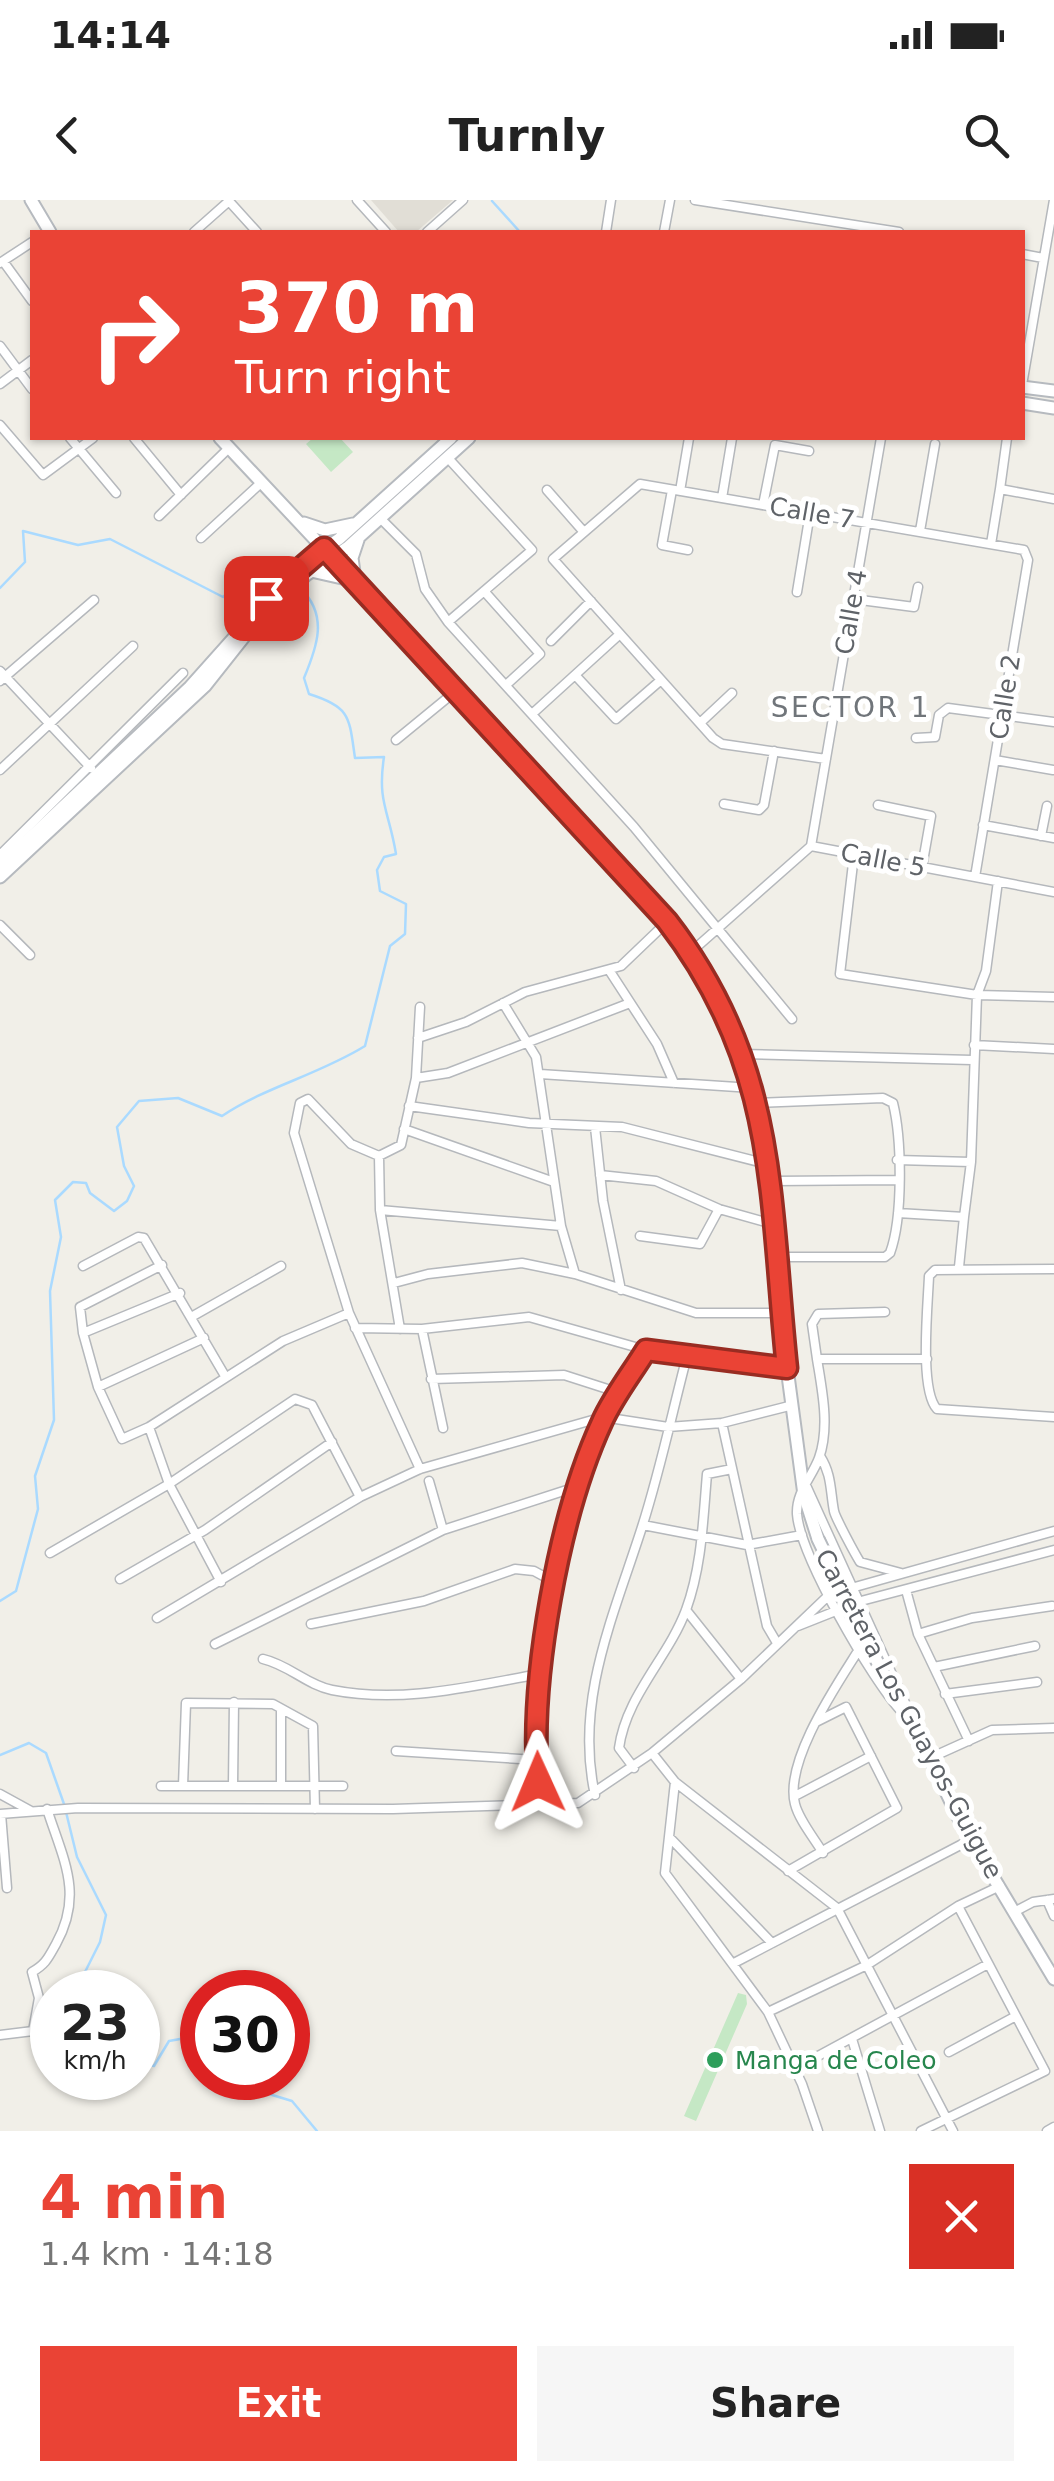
<!DOCTYPE html>
<html lang="en">
<head>
<meta charset="utf-8">
<style>
  :root { --surface:#fff; --page:#f6f6f6; --text:#222; --muted:#767676; --accent:#ea4335 }
  body { margin:0; font-family:"DejaVu Sans",sans-serif; background:var(--page); color:var(--text); height:100vh; display:flex; flex-direction:column; font-size:38px; white-space:nowrap }
  * { box-sizing:border-box; margin:0 }
  p { font-size:32px; color:var(--muted) }
  .icon { flex:none; width:55px; height:55px; fill:none; stroke:currentColor; stroke-width:2; stroke-linecap:round; stroke-linejoin:round }
  .map { position:relative; height:1931px; overflow:hidden }
  .sheet { display:flex; flex-direction:column; background:var(--surface); flex:1 }
  .sheet>* { flex:none }
  .banner { position:absolute; left:30px; top:30px; width:995px; height:210px; border-radius:0px; box-shadow:0 2px 8px #0004; background:#ea4335; color:#fff; overflow:hidden }
  .speed { position:absolute; left:30px; top:1770px; display:flex; gap:20px; font-size:50px; font-weight:700; text-align:center }
  .speed>* { display:grid; place-content:center; width:130px; height:130px; border-radius:50%; background:var(--surface); box-shadow:0 2px 8px #0004; line-height:1 }
  .speed small { font-size:25px; font-weight:400 }
  .speed .limit { border:15px solid #d22; background:#fff; color:#111 }
  .pin { position:absolute; display:grid; place-items:center; width:85px; height:85px; color:#fff; margin:-42px; border-radius:20px; box-shadow:0 5px 15px #0006 }
  .me { position:absolute; width:110px; margin:-55px; rotate:359deg; stroke-linejoin:round; filter:drop-shadow(0 0 8px #0008) }
  .turn { display:flex; align-items:center; gap:35px; height:210px; padding:0 40px; font-size:45px }
  .turn .icon { width:130px; height:130px; stroke-width:2.5 }
  .turn b { display:block; font-size:70px; line-height:85px }
  .round { display:grid; place-items:center; flex:none; width:105px; height:105px; border-radius:0px; background:var(--page) }
  .summary { display:flex; align-items:center; justify-content:space-between; height:170px; padding:0 40px }
  h1 { font-size:60px; font-weight:700; line-height:75px; color:var(--accent) }
  .button { display:flex; gap:20px; margin-top:auto; padding:20px 40px }
  .button a { flex:1; height:115px; border-radius:0px; background:var(--accent); color:#fff; font-size:40px; font-weight:700; line-height:115px; text-align:center }
  .button a+a { background:var(--page); color:var(--text) }
  .status { display:flex; justify-content:space-between; align-items:center; height:70px; padding:0 50px; background:var(--surface); direction:ltr }
  .status svg { height:28px; fill:currentColor }
  header { display:flex; justify-content:space-between; align-items:center; height:130px; padding:0 40px; background:var(--surface); font-size:45px; font-weight:700 }
  .map>svg:first-child { display:block }
</style>
</head>
<body>
<div class="status"><b>14:14</b><svg viewBox="0 0 49 12"><path d="M0 12V9h3v3zM5 12V6h3v6zM10 12V3h3v9zM15 12V0h3v12zM26 1h20v11H26zM47 4h2v5h-2z"/></svg></div>
<header><svg class="icon" aria-label="back" viewBox="0 0 24 24"><path d="M15 5l-7 7 7 7"/></svg>Turnly<svg class="icon" aria-label="search" viewBox="0 0 24 24"><circle cx="10" cy="10" r="6"/><path d="M15 15l6 6"/></svg></header>
<div class="map">
<svg width="1054" height="1931" viewBox="0 0 1054 1931">
  <rect width="100%" height="100%" fill="#f1efe8"/>
  <path fill="#e1ded6" d="M371,0H453L416,32H399Z"/>
  <path fill="#c5e8c5" d="M313,238H340L353,252L331,272L306,244Z
    M738,1793L746,1795L747,1804L696,1921L684,1916Z"/>
  <g fill="none" stroke-linecap="round" stroke-linejoin="round">
    <path stroke="#aadaff" stroke-width="2.5" d="M492,1L520,32
      M0,388L25,362L23,331L78,345L110,339L223,397L259,366L281,358L287,369
      M0,1401L16,1391L38,1309L35,1276L54,1220L50,1091L61,1037L55,1000L73,982L86,983L90,993L114,1011L127,1001L134,986L124,966L117,927L139,901L178,898L222,916C265,887 318,875 365,846L390,746L405,734L406,704L380,691L377,670L384,657L396,654C389,611 377,602 384,557L355,558C349,517 351,507 309,494L304,478C317,447 329,415 300,388
      M0,1555L29,1543L46,1553L64,1604
      M66,1612L77,1657L106,1715L100,1742L85,1772L90,1792
      M138,1862L154,1866L169,1841L202,1835
      M248,1878L259,1891L292,1901L317,1931"/>
    <g stroke="#b5b8bc" stroke-width="11">
      <path id="street" d="M228,0L257,32
        M357,0L386,32
        M695,0L899,32
        M194,32L229,1
        M427,32L463,0
        M606,32L611,0
        M664,32L670,0
        M1022,54L1043,58
        M3,61L32,101
        M0,63L32,42
        M0,146L32,189
        M0,184L32,160
        M1022,185L1054,0
        M0,225L43,275L93,238
        M70,238L116,293
        M134,238L181,295
        M447,257L532,350L448,422
        M1000,289L1007,238
        M547,290L583,331
        M672,290L662,345L688,350
        M680,291L689,238
        M722,298L732,238
        M763,305L775,245L809,251
        M159,316L230,247
        M380,318L416,354L425,389L448,422L634,627L792,819
        M920,331L935,244
        M201,338L262,282
        M991,344L1000,289L1054,299
        M484,391L540,454L506,485
        M797,392L810,313
        M853,399L914,407L918,387
        M551,441L591,401
        M0,471L91,568
        M575,475L616,519L661,480
        M0,481L94,400
        M532,514L620,434
        M700,523L732,493
        M916,538L935,537L939,515L948,508L1054,522
        M396,540L457,490
        M826,559L722,544L713,538L553,359L640,284L1024,350L1028,360L975,677
        M995,560L1053,570
        M0,570L133,446
        M724,604L759,610L764,605L774,551
        M878,605L931,616L922,667
        M983,625L1054,638
        M1041,636L1047,606
        M811,646L881,238
        M811,646L1054,692
        M0,655L183,473
        M854,655L840,774L977,795L1054,797
        M0,725L30,755
        M691,752L811,646
        M609,770L657,844L674,883
        M503,803L536,857L561,1026L575,1074
        M418,838L466,822L525,792L621,766L667,722
        M974,845L1054,849
        M740,854L972,860
        M540,874L752,888
        M416,878L448,873L630,803
        M758,903L883,898L893,903C902,940 903,1018 890,1053L885,1057H779
        M409,906L529,923L622,927L771,965
        M595,927L603,1001L621,1090
        M404,929L554,982
        M379,956L351,944L308,899L300,903L294,933L349,1113L420,1269
        M897,960L971,962
        M600,975L656,981L719,1009
        M773,981L898,980
        M380,1010L561,1026
        M898,1013L964,1017L971,962L977,795L986,771L998,681
        M640,1036L700,1044L719,1009L776,1025
        M83,1066L138,1037L144,1038L225,1176
        M959,1067L964,1017
        M1054,1069L935,1070L929,1076C928,1104 919,1190 937,1209L1054,1217
        M394,1083L428,1074L522,1063L575,1074L696,1113H783
        M180,1093L83,1133L98,1187L122,1239L149,1227L283,1141L349,1113
        M193,1116L281,1066
        M355,1128L422,1129L529,1117L646,1150L787,1168
        M400,1129L380,1010L379,956L401,945L416,878L420,807
        M422,1129L443,1228
        M83,1133L80,1107L162,1065
        M817,1159L812,1124L818,1114L885,1112
        M431,1179L564,1175L620,1193
        M98,1187L204,1138
        M722,1223L767,1426L777,1443
        M149,1227L169,1284L221,1382
        M820,1256C832,1275 830,1290 834,1311C835,1317 855,1354 860,1362L901,1373
        M429,1281L443,1330
        M804,1281L906,1505
        M643,1325L747,1345L802,1335
        M50,1353L169,1284L295,1199L312,1205L360,1297
        M120,1379L205,1330L332,1242
        M906,1390L918,1434L969,1541
        M686,1410L741,1479
        M157,1418L360,1297L420,1269L603,1217L668,1227L722,1223L793,1205
        M311,1424L424,1401L515,1369L534,1371L556,1383
        M798,1426L861,1401L1054,1350
        M918,1434L972,1418L1052,1406
        M215,1444L443,1330L579,1286
        M263,1459C289,1465 307,1485 332,1490C403,1504 471,1486 540,1474
        M934,1467L1035,1446
        M945,1494L1037,1482
        M901,1511C872,1480 800,1356 797,1314C796,1292 812,1277 819,1258C830,1227 822,1190 817,1159H927
        M396,1551L536,1560
        M652,1553L675,1582L837,1708L953,1931
        M930,1558L992,1530L1054,1528
        M634,1568L619,1548C626,1496 668,1458 686,1410C702,1366 703,1320 707,1274L732,1269
        M675,1582L665,1673L768,1812L802,1884L818,1931
        M161,1586H343
        M183,1586L186,1503L273,1504L313,1526L315,1609
        M233,1586L234,1502
        M281,1586V1509
        M0,1594L31,1611
        M595,1595C574,1501 614,1415 642,1327C660,1271 672,1213 687,1156
        M795,1596L871,1556
        M540,1605C529,1486 552,1330 602,1222C613,1197 632,1173 646,1150
        M0,1614L78,1608L393,1609L578,1603L652,1553L741,1479L830,1394L1054,1331
        M1,1614L7,1688
        M672,1640L772,1743
        M823,1653C814,1638 799,1620 795,1604C784,1562 836,1486 858,1451
        M788,1671L897,1608L846,1507L816,1522
        M1047,1700L1054,1716
        M958,1706L1000,1686
        M1016,1711L1033,1702L1054,1699
        M734,1763L970,1640
        M768,1812L867,1765L958,1706L1045,1871L921,1931
        M0,1835L33,1831L39,1798L32,1772C46,1764 48,1758 56,1744C84,1694 63,1659 47,1609
        M852,1839L880,1931
        M949,1852L1016,1816
        M796,1868L988,1764
        M1047,1931L1054,1927"/>
    </g>
    <g stroke="#b6babf" stroke-width="15">
      <path id="secondary" d="M31,0L50,32
        M1022,187L1054,191
        M1022,203L1054,208
        M220,238L587,630L691,752L728,823L750,878L771,965L787,1168L804,1295L818,1339
        M304,323L325,330L353,324
        M311,371L351,380
        M355,379L352,358L358,340
        M0,666L190,487L297,367L339,339L451,238
        M0,677L205,486L255,423L306,375L348,347L469,238
        M885,1478L914,1525L962,1625L1054,1779"/>
    </g>
    <use href="#street" stroke="#fff" stroke-width="8"/>
    <use href="#secondary" stroke="#fff" stroke-width="11"/>
    <g stroke="#b6babf" stroke-width="15" stroke-linecap="butt">
      <path id="secondary-bridge" d="M818,1339L885,1478"/>
    </g>
    <use href="#secondary-bridge" stroke="#fff" stroke-width="11"/>
  </g>
  <g fill="none" stroke-linecap="round" stroke-linejoin="round">
    <g stroke="#982c22" stroke-width="25">
      <path id="route" d="M266,398L324,348L667,721C779,866 769,998 787,1168L646,1150C632,1173 613,1197 602,1222C559,1315 529,1480 538,1582"/>
    </g>
    <use href="#route" stroke="#ea4335" stroke-width="18"/>
  </g>
  <circle fill="#2e9e5b" stroke="#fff" stroke-width="4" cx="715" cy="1860" r="10"/>
  <g text-anchor="middle" dominant-baseline="central" stroke-width="10" stroke-linejoin="round" paint-order="stroke">
    <g font-size="25" fill="#5f6368" stroke="#fff">
      <text transform="translate(812 313) rotate(10)">Calle 7</text>
      <text transform="translate(851 412) rotate(-80)">Calle 4</text>
      <text transform="translate(1005 497) rotate(-81)">Calle 2</text>
      <text transform="translate(883 660) rotate(11)">Calle 5</text>
      <text transform="translate(909 1514) rotate(62)">Carretera Los Guayos-Guigue</text>
    </g>
    <g font-size="25" fill="#27864d" stroke="#fff" text-anchor="start">
      <text x="735" y="1860">Manga de Coleo</text>
    </g>
    <g font-size="28" letter-spacing="2.5" fill="#70757a" stroke="#fff">
      <text x="851" y="507">SECTOR 1</text>
    </g>
  </g>
</svg>
<div class="speed"><div>23<small>km/h</small></div><div class="limit">30</div></div>
<div class="pin" style="left:266px;top:398px;background:#d93025"><svg class="icon" aria-label="arrive" viewBox="0 0 24 24"><path d="M6 21V4h12l-3 4 3 4H6"/></svg></div>
<svg class="me" style="left:538px;top:1582px" viewBox="-20 -20 40 40"><path d="M0-17L14 15 0 8-14 15z" fill="#ea4335" stroke="#fff" stroke-width="4"/></svg>
<div class="banner">
<div class="turn"><svg class="icon" aria-label="right" viewBox="0 0 24 24"><path d="M7 20v-9h11M14 6l5 5-5 5"/></svg><div><b>370 m</b>Turn right</div></div>
</div>
</div>
<section class="sheet">
<div class="summary"><div><h1>4 min</h1><p>1.4 km · 14:18</p></div><a class="round" style="background:#d93025;color:#fff"><svg class="icon" aria-label="close" viewBox="0 0 24 24"><path d="M6 6l12 12M18 6L6 18"/></svg></a></div>
<div class="button"><a>Exit</a><a>Share</a></div>
</section>
</body>
</html>
